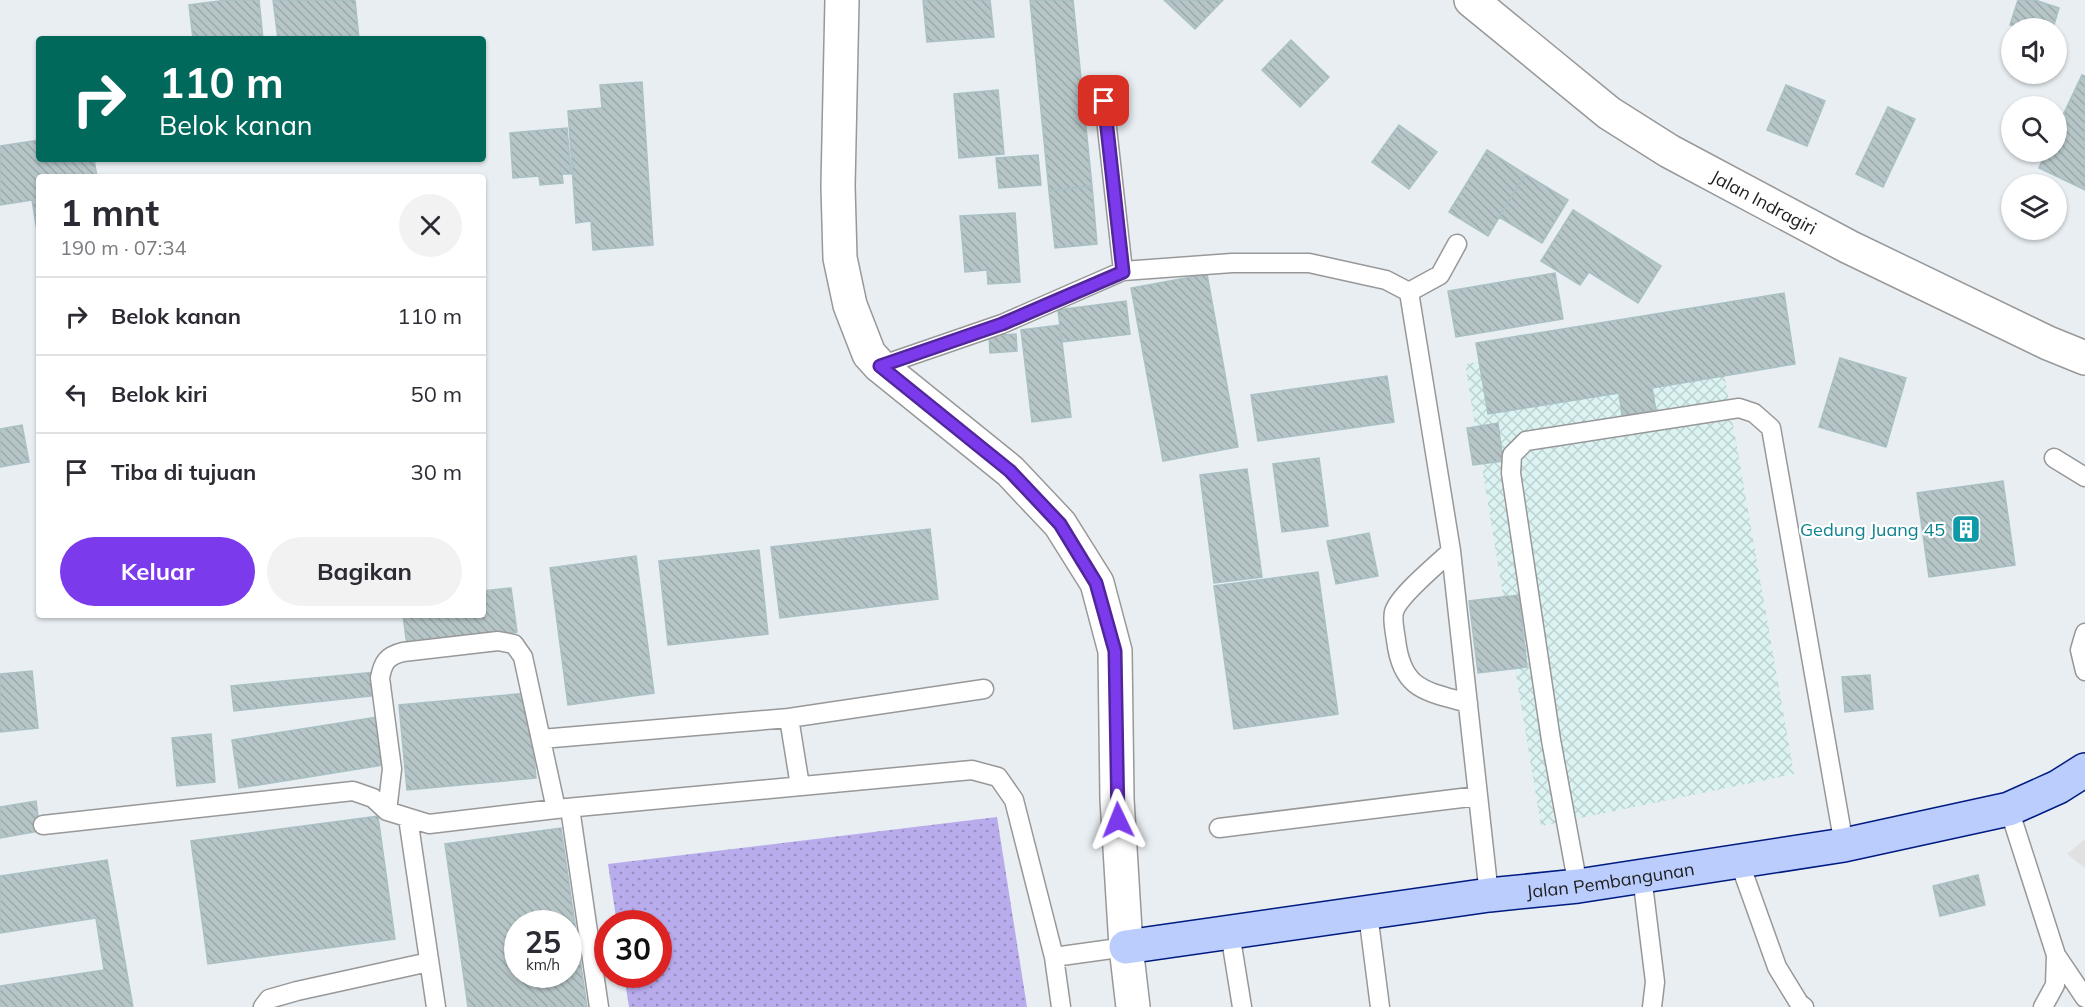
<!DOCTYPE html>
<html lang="id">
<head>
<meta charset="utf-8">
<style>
  :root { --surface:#fff; --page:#f2f2f3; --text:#2b2b33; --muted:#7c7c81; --line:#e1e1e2; --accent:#7c3aed }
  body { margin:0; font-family:Mulish,sans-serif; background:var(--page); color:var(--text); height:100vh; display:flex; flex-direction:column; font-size:22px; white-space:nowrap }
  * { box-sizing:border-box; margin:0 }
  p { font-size:20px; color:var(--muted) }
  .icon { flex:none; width:33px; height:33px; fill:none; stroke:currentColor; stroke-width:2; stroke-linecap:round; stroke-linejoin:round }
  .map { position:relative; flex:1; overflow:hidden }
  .side { position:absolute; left:36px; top:174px; width:450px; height:444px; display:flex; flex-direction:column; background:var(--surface); border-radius:6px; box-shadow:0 2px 4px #0004 }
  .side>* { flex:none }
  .hud { position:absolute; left:36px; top:36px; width:450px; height:126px; border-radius:6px; box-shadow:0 2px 4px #0004; background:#00695c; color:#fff; overflow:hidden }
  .buttons { position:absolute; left:2001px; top:18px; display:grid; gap:12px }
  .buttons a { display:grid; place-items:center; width:66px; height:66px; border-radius:50%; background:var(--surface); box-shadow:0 2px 4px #0004; font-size:30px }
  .speed { position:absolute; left:504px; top:910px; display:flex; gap:12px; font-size:30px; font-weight:700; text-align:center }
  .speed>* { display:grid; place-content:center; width:78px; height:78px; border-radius:50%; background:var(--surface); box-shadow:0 2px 4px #0004; line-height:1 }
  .speed small { font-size:15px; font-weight:400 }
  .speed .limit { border:9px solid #d22; background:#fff; color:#111 }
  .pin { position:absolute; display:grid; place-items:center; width:51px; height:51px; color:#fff; margin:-26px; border-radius:12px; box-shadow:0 3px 9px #0006 }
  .me { position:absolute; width:66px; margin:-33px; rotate:358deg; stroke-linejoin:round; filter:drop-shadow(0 0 4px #0008) }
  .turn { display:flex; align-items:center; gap:21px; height:126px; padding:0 24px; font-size:27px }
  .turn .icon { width:78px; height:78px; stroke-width:2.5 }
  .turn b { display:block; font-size:42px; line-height:51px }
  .round { display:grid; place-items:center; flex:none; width:63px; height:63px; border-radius:32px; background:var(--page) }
  .overview { display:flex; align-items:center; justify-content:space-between; height:102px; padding:0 24px }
  h1 { font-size:36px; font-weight:700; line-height:45px }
  .button { display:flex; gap:12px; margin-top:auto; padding:12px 24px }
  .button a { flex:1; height:69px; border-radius:36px; background:var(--accent); color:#fff; font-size:24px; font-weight:700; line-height:69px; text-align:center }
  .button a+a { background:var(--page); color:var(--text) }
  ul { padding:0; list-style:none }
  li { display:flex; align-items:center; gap:18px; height:78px; padding:0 24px; border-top:2px solid var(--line) }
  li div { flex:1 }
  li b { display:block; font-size:22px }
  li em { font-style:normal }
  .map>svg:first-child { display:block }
</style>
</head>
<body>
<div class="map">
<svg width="2085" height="1007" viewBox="0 0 2085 1007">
  <defs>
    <pattern id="military-cross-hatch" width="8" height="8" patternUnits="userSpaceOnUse" patternTransform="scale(1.5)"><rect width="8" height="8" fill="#dbf4f3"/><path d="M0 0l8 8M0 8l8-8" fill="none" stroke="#bcd1d0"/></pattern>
    <pattern id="grass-dots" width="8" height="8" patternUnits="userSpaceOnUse" patternTransform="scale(1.5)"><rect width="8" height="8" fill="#b9aced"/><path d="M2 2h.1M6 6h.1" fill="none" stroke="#968cc0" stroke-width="1.8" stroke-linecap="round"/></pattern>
    <pattern id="building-back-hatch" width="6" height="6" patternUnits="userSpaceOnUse" patternTransform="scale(1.5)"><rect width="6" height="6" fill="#b6c5c7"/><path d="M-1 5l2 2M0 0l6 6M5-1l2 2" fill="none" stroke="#9ca9ab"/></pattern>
  </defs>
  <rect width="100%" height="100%" fill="#e8eef2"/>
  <path fill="url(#military-cross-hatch)" d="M1716,327L1794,774L1541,826L1465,364Z"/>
  <path fill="url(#grass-dots)" d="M997,817L1027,1007H629L624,975H658V924H617L608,864Z"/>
  <path fill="#e1e1e1" d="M2085,839V868L2067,854Z"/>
  <path fill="url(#building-back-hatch)" stroke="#a9c1c5" stroke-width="1.5" fill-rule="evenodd" d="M227,0H259L263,39H193L189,5Z
    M273,0H355L359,39H278Z
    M923,0H990L994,37L927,42Z
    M1030,0H1073L1092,186L1049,191Z
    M1164,0H1223L1195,29Z
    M2018,0H2035L2059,8L2053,28H2021L2010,25Z
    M1291,40L1329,77L1300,107L1262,70Z
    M2082,75L2085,76V190L2039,168L2046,152H2056V130Z
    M642,82L653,245L593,250L591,221L576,223L568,111L602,108L600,85Z
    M1786,85L1825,101L1807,146L1767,130Z
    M998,90L1004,154L959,158L954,94Z
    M1888,107L1915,119L1883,187L1856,174Z
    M1399,125L1437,152L1409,189L1372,162Z
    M567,128L571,174H562L563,183L540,185L539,176L513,178L510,133Z
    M39,140V159H94L97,177H39V243L32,200L0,205V146Z
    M1487,150L1525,174L1488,236L1449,212Z
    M1038,155L1041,185L999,188L996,158Z
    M1525,174L1568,200L1542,243L1499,217Z
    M1092,186L1097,244L1055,248L1049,191Z
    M1573,210L1661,266L1638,303L1589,272L1580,285L1541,261Z
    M1015,213L1020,282L988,284L987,270L965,272L960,216Z
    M1555,273L1563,319L1456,337L1448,291Z
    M1207,274L1238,447L1163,461L1131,288Z
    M1784,293L1795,364L1652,388L1656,410L1622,416L1619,393L1488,414L1476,343Z
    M1126,301L1130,334L1062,342L1058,310Z
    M1060,325L1071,417L1032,422L1021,330Z
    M1016,334L1017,351L990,353L989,336Z
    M1840,358L1906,378L1886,447L1819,427Z
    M1387,376L1394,422L1258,441L1251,395Z
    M1498,423L1503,461L1473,465L1467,428Z
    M22,425L29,462L0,467V429Z
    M1319,458L1328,526L1282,532L1273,464Z
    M1247,469L1262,577L1214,583L1200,475Z
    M2003,481L2015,565L1929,577L1917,493Z
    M930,529L938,599L780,618L771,547Z
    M1369,533L1378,576L1336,584L1327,541Z
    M759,550L768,634L668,645L659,561Z
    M636,556L654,693L568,705L550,568Z
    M1318,572L1338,714L1234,729L1214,586Z
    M511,588L517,632L407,646L403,615H483V591Z
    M1519,595L1527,667L1478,673L1469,601Z
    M32,671L38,728L0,732V674Z
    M376,672L379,695L234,711L231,686Z
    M1870,675L1873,709L1845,712L1842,677Z
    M528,693L536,778L407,790L399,705Z
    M377,717L384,765L239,788L232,740Z
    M211,734L215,782L177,786L172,738Z
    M36,801L40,831L0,838V807Z
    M378,816L395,939L208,964L191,841Z
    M561,828L587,1007H468L445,844ZM518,924H568V975H518Z
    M107,860L133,1007H0V986L104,970L96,918L0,933V876Z
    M1978,875L1985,905L1940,916L1933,886Z"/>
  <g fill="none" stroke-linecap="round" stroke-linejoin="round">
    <g stroke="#989898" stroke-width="21">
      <path id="service" d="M1104,101L1123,271
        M1409,292L1451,551L1489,895
        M880,366L1002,324L1123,271L1232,263H1309L1386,280L1409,292L1440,275L1457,244
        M2054,458L2085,477
        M1451,551C1438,564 1398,596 1394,612C1392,620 1395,632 1396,640C1402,690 1425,691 1468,703
        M2085,633L2080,650L2085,671
        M541,739L789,718
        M800,786L789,718L984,689
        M570,808L599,1007
        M2009,809L2056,955L2055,985L2043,1007
        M387,811L392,769L380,678C383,662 387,656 403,652L498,641L514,644L523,657L556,809
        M408,818L436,1007
        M43,825L353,791L373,798L387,811L429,824L556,809L972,770L998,777L1014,800L1054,957L1061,1007
        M1219,828L1478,796
        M1739,861L1777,967L1799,1003L1804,1007
        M1642,876L1655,982L1652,1007
        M1578,886L1551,740L1511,473L1512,455L1526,441L1739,408L1754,413L1771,428L1844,845
        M1368,914L1380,1007
        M1230,933L1242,1007
        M2056,955L2085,998
        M1054,957L1126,947
        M263,1007L269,999L297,991L429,962"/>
    </g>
    <g stroke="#989898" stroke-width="36">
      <path id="minor" d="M842,0L838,186L840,258L850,305L869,354L880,366L1010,471L1060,524L1097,583L1115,651L1117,799L1126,947"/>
    </g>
    <g stroke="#989898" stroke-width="36">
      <g id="tertiary">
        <path id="s1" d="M1471,0L1609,113L1669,151L1849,247L2048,343L2085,358"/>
        <path d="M1126,947L1133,1007"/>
      </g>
    </g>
    <g stroke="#001b81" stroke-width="36">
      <g id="secondary">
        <path id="s2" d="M1126,947L1489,895L1578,886L1844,845L2009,809L2058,787L2085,770"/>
      </g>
    </g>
    <use href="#service" stroke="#fff" stroke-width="18"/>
    <use href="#minor" stroke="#fff" stroke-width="33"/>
    <use href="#tertiary" stroke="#fff" stroke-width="33"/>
    <use href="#secondary" stroke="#bbcdfd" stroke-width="33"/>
  </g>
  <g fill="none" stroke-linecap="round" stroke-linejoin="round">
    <g stroke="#51269a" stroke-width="15">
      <path id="route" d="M1104,101L1123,272L1002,324L880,366L1010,471L1060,524L1096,583L1115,651L1118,820"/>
    </g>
    <use href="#route" stroke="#7c3aed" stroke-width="10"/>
  </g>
  <defs>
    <g id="building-square" transform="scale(1.5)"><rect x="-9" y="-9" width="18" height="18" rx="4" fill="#0f9aa8" stroke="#fff"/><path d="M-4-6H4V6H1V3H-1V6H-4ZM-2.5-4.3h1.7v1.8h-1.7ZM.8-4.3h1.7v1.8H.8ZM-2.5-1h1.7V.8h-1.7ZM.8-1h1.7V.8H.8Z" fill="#fff"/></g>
  </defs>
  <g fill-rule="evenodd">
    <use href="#building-square" x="1966" y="529"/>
  </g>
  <g text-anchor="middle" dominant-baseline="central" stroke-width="4.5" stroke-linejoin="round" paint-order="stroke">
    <g font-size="18" fill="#212121" stroke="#fff">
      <text stroke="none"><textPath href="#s1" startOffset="357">Jalan Indragiri</textPath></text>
      <text stroke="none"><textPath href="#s2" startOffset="489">Jalan Pembangunan</textPath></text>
    </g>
    <g font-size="18" fill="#0d838f" stroke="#fff" text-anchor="end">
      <text x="1945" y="529">Gedung Juang 45</text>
    </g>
  </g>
</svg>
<div class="buttons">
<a><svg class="icon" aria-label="sound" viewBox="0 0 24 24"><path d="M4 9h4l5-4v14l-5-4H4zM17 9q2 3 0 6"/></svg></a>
<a><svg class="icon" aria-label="search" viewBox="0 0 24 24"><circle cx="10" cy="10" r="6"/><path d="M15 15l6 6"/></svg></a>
<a><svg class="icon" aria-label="layers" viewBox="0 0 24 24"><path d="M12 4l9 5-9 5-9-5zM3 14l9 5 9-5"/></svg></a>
</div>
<div class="speed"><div>25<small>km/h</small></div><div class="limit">30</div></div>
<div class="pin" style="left:1104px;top:101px;background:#d93025"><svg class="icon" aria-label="arrive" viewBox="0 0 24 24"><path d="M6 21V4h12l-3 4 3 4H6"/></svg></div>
<svg class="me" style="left:1118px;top:820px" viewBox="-20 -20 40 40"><path d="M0-17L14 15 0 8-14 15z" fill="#7c3aed" stroke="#fff" stroke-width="4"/></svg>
<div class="hud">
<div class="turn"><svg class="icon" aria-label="right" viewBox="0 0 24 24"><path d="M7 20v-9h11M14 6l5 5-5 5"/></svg><div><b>110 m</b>Belok kanan</div></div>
</div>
<section class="side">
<div class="overview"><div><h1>1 mnt</h1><p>190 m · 07:34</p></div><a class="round"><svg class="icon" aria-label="close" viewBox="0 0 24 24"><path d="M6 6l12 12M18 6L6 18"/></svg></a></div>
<ul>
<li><svg class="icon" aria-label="right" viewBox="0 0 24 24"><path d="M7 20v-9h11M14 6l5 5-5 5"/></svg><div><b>Belok kanan</b></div><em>110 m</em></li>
<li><svg class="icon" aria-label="left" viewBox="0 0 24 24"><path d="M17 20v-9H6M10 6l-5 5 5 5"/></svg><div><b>Belok kiri</b></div><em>50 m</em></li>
<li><svg class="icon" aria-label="arrive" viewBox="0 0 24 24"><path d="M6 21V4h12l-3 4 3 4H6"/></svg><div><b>Tiba di tujuan</b></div><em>30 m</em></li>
</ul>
<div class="button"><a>Keluar</a><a>Bagikan</a></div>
</section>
</div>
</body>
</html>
